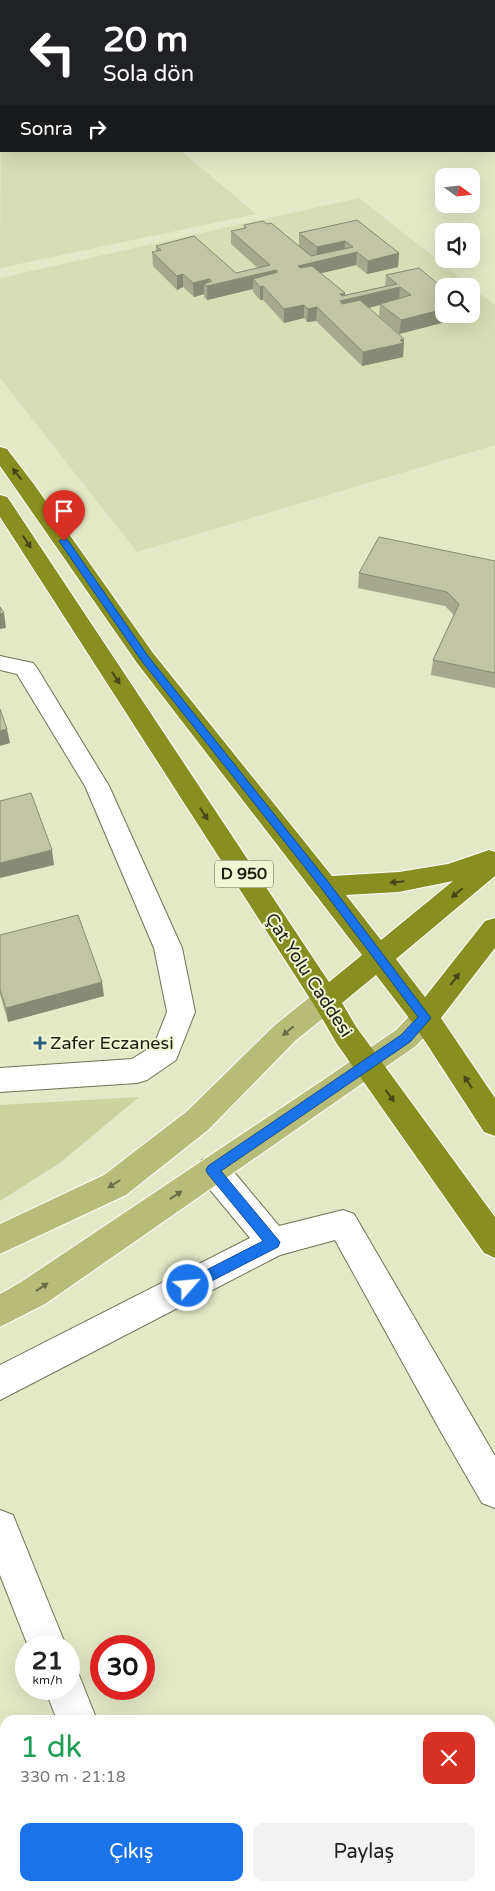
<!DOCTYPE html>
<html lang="tr">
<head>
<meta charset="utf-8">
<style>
  :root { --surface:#fff; --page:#f2f2f2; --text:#222; --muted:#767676; --accent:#1a73e8 }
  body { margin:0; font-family:"Varela Round",sans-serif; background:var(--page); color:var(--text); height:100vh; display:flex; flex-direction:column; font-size:19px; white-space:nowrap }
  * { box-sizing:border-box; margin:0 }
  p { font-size:16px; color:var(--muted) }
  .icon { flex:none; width:28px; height:28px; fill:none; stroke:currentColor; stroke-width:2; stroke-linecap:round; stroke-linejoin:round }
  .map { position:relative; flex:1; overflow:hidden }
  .drawer { position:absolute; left:0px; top:1715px; width:495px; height:176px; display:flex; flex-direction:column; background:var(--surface); border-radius:15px 15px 0 0; box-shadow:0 5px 20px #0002 }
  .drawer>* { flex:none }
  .top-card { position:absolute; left:0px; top:0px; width:495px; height:152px; box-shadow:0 5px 20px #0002; background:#202124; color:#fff; overflow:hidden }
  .needle { width:32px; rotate:105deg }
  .fabs { position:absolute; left:435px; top:168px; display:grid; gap:10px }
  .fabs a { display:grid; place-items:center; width:45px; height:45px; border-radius:10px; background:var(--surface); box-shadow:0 5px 20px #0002; font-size:25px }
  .speed { position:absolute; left:15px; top:1635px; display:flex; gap:10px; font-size:25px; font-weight:700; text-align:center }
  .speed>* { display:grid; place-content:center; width:65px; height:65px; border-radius:50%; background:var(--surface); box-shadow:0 5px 20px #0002; line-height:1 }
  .speed small { font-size:12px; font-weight:400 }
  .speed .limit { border:8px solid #d22; background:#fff; color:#111 }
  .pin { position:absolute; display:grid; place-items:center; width:42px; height:42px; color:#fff; margin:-51px -21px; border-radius:50% 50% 50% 0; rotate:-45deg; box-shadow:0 0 5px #0007 }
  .pin .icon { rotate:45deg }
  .me { position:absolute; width:55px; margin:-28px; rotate:63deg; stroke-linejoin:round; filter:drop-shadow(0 0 4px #0008) }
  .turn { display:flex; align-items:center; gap:18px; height:105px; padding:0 20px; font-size:22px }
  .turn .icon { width:65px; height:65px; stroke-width:2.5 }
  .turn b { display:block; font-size:35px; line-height:42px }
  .then { display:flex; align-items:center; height:48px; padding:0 20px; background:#0003; gap:10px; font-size:19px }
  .round { display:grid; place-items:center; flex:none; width:52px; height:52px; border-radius:10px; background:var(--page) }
  .overview { display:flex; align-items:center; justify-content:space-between; height:85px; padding:0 20px }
  h1 { font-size:30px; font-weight:600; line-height:38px; color:#1e9e55 }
  .primary-button { display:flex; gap:10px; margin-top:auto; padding:10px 20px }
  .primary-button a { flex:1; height:58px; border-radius:10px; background:var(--accent); color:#fff; font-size:20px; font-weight:600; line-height:58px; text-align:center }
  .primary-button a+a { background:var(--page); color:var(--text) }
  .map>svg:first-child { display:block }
</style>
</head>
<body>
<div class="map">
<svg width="495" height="1891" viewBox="0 0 495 1891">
  <rect width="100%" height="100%" fill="#e3e8c6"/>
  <path fill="#d7ddb4" d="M1,135V151H181L256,214L0,268Z
    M359,198L471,286H444V314H471V287L495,305V445L137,552L0,378V278Z"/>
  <path fill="#ccd39e" d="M139,1097L61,1162L0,1201V1105Z"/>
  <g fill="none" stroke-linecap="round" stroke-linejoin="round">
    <g stroke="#707356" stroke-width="2">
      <path id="minor" d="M458,0H472L473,1H459Z
        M494,10H495V18H494Z
        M0,15H1V23H0Z
        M0,656L33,663L37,668L109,786L182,948L195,1012L176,1060L147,1080L137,1083L0,1092V1068L132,1059L154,1045L167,1012L154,948L85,786L17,674L0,670Z
        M213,1157L224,1160L279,1226L343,1210L354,1214L495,1456V1508L482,1503L441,1432L335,1240L280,1255L0,1400V1365L250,1238L202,1180L197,1170L202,1160Z
        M0,1510L13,1515L66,1646H28L0,1575Z
        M69,1671L79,1675L97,1720H57L45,1689H69Z
        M495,1771V1815L490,1817V1774Z
        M0,1794L5,1796V1850L0,1848Z
        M5,1885L47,1886L49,1891H7Z
        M123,1886H165L167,1891H125Z
        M317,1886H365L363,1891H315Z"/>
    </g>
    <g stroke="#fff" stroke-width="2">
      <path id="major" d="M326,989L336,992L340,1000L336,1008L295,1041L208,1130L126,1195L0,1254V1224L104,1175L186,1112L275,1025L316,992Z
        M425,1007L435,1010L439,1018L435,1026L416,1046L45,1304L0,1327V1294L21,1282L323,1080L396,1030L415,1010Z"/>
    </g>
    <g stroke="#fff" stroke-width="2">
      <path id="highway" d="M0,447L7,449L33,483L153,653L332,876L399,872L448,864L489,850L495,852V876L396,959L425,997L485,921L495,918V948L441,1018L495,1098V1136L484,1132L415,1026L376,975L342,1003L357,1028L495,1217V1258L484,1253L337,1044L316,1008L0,517V495L7,497L10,501L329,982L362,955L137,663L0,466ZM453,881L381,940L346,895L399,892Z"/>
    </g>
    <use href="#minor" fill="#fff" fill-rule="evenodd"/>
    <use href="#major" fill="#b7bc79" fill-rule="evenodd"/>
    <use href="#highway" fill="#878f20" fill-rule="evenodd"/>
  </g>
  <path fill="#a6a98e" d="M357,220L399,253L398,267L367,274L356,265L321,273L345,295L385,286L386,275L444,314H461V318L399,334L379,317L380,305L368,308L404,343L403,357L362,366L316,321L307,322L304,318L284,323L263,300H260L253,292V289L207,300L204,297V294L194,297L183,287L177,290L153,266L152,252L156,251V246L236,273L258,268L231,244V231L244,228V225L299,246V233Z
    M495,561V688L431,675L433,660L454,615L445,606L358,588L359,573Z
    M0,935L104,996L8,1022L0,994Z"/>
  <path fill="#878a74" d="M345,241L344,254L316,261L317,247Z
    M357,252L356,265L297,279L298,266Z
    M399,253L398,267L367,274L368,261Z
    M276,270V283L263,286V300H260V287L253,279V289L207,300V286L204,284V294L194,297L193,283L209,279V286Z
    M183,274V287L177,290V276Z
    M400,287L399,300L380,304V305L339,315L340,294L345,293L344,300Z
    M304,305V318L284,323V309Z
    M317,307L316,321L307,322L308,309Z
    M444,309V314H461V318L399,334L401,320Z
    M404,339L403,357L362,366L363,352Z
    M4,613L6,628L0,629V614Z
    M7,729L10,743L0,746V731Z
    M52,850L54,865L0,878V863Z
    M102,982L104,996L8,1022L6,1008Z"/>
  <path fill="#c1c5a5" stroke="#878a74" d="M357,220L399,253L368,261L357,252L298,266L300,268L312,266L345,293L340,294L342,296L397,284L386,275L419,268L444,289V309L401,320L380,304L411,295L400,287L340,301L342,304L360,300L404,339L400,340L404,343L363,352L317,307L308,309L304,305L284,309L263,286L260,287L253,279L278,272L276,270L207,286L204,284L212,281L209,279L193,283L183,274L177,276L152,252L161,250L156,246L194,236L236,273L270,265L231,231L246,228L244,225L263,221L267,224L271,223L311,256L353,247L345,241L317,247L299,233Z
    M379,537L495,561V673L433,660L459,604L447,592L359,573Z
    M0,607L4,613L0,614Z
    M0,709L7,729L0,731Z
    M31,793L52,850L0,863V801Z
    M78,915L102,982L6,1008L0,990V935Z"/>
  <defs><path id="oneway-solid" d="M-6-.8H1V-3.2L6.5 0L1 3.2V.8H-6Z" transform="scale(1.25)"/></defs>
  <g fill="#434618">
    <use href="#oneway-solid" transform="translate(17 474) rotate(-128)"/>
    <use href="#oneway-solid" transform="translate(27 542) rotate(57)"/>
    <use href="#oneway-solid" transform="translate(116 678) rotate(57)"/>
    <use href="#oneway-solid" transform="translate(204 814) rotate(57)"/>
    <use href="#oneway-solid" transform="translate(397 882) rotate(174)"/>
    <use href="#oneway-solid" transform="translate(457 893) rotate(141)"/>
    <use href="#oneway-solid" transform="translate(455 979) rotate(-52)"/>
    <use href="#oneway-solid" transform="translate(468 1082) rotate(-123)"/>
    <use href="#oneway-solid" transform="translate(390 1096) rotate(54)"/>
  </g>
  <g fill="#6a6e46">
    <use href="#oneway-solid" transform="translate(288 1031) rotate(140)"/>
    <use href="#oneway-solid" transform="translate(114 1184) rotate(148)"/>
    <use href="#oneway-solid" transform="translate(176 1195) rotate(-34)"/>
    <use href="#oneway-solid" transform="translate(42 1287) rotate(-34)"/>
  </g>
  <path fill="#1a73e8" stroke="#114b97" d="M64,538L67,539L148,656L329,883L431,1018L410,1042L221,1171L280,1242L278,1247L188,1293L183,1291L181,1286L183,1282L263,1241L208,1174L206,1170L208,1166L401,1035L418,1017L322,889L141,660L59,541Z"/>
  <path fill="#2f5f7d" stroke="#f0f5d3" stroke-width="2" d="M37.5 1035.5h5v5h5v5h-5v5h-5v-5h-5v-5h5z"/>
  <g text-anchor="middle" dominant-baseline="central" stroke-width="4" stroke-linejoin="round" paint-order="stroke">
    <rect fill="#f0f5d3" stroke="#5d5f4d" stroke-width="1" x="215" y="860.5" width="58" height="27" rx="4"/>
    <g font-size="16" font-weight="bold" fill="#1e1f13">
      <text x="244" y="874">D 950</text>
    </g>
    <g font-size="18" fill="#1e1f13" stroke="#f0f5d3">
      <text transform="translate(309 975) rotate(57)">Çat Yolu Caddesi</text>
    </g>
    <g font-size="18" fill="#1e1f13" stroke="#f0f5d3" text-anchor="start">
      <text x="50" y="1043">Zafer Eczanesi</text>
    </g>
  </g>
</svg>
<div class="fabs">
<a><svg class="needle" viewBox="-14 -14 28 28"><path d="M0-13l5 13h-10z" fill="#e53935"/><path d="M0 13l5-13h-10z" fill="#767676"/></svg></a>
<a><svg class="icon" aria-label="sound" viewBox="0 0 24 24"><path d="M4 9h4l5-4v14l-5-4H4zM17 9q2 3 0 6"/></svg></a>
<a><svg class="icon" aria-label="search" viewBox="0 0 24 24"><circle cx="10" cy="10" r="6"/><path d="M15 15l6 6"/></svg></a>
</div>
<div class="speed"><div>21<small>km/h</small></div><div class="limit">30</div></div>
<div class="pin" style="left:64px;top:541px;background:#d93025"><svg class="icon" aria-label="arrive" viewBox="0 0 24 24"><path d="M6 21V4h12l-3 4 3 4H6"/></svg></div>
<svg class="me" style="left:188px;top:1286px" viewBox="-20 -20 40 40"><circle r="17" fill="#1a73e8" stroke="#fff" stroke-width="3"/><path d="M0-11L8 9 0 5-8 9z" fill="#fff"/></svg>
<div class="top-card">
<div class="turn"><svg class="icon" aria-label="left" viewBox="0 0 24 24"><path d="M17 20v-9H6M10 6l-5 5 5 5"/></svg><div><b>20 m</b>Sola dön</div></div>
<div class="then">Sonra<svg class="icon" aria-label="right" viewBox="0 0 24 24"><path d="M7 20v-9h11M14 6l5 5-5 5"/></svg></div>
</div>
<section class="drawer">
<div class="overview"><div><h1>1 dk</h1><p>330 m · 21:18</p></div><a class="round" style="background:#d93025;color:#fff"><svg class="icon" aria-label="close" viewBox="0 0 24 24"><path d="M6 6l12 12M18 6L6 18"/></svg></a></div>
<div class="primary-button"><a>Çıkış</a><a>Paylaş</a></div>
</section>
</div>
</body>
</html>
